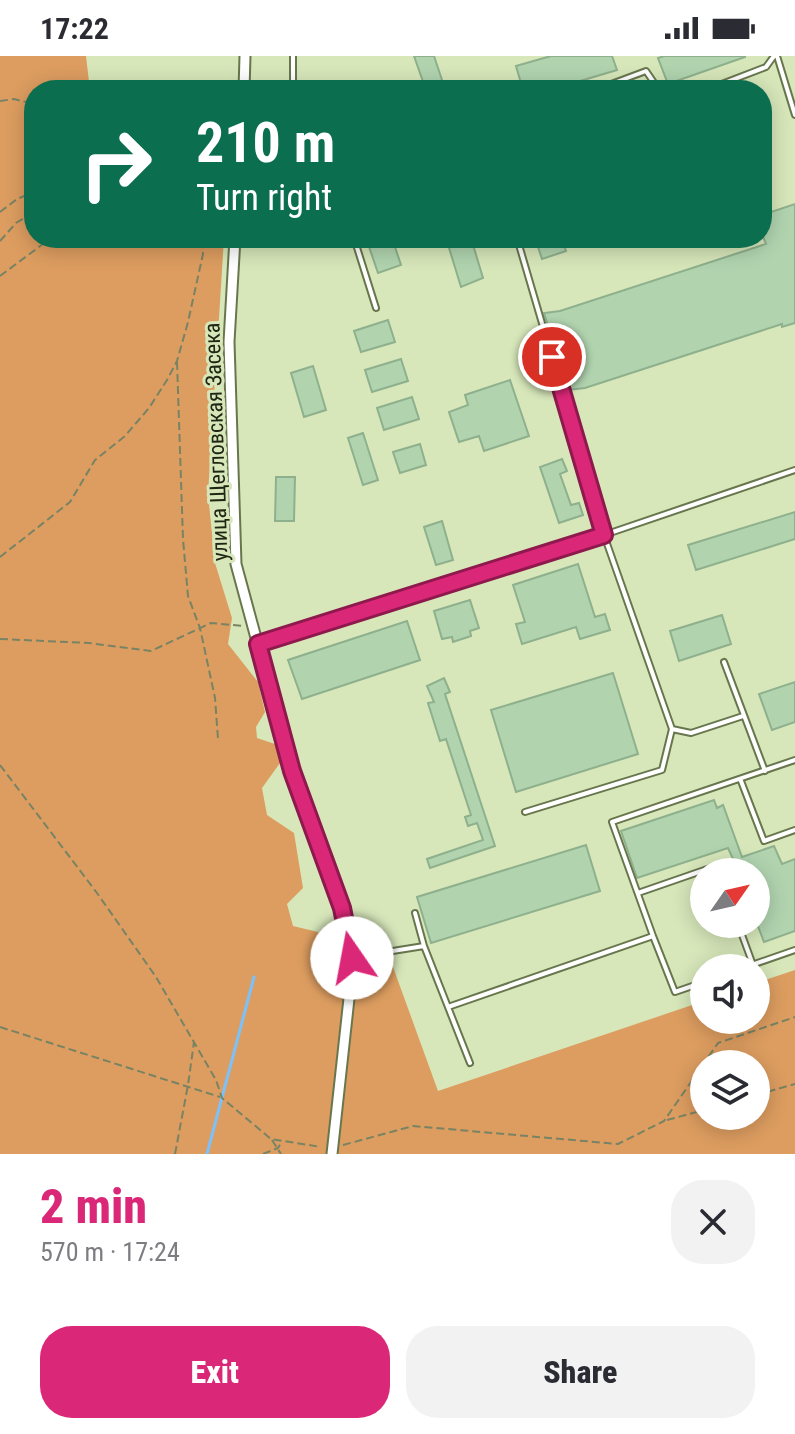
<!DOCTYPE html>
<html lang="en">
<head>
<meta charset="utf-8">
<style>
  :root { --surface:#fff; --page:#f2f2f3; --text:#2b2b33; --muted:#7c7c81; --accent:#db2777 }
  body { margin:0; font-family:"Roboto Condensed",sans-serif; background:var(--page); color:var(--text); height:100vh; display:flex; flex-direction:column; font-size:30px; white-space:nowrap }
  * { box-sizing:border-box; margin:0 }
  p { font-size:26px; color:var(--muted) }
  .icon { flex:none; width:44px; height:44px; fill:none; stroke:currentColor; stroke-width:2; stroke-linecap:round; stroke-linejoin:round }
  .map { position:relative; height:1098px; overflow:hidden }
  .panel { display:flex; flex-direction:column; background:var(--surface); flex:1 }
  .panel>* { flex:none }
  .top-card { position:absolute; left:24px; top:24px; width:748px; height:168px; border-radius:32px; box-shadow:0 4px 20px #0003; background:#0b6e4f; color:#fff; overflow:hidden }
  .needle { width:52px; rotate:56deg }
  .controls { position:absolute; left:690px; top:802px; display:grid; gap:16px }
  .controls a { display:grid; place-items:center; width:80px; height:80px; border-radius:50%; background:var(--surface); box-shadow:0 4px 20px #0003; font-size:40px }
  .pin { position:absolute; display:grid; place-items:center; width:68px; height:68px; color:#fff; margin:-34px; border:4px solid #fff; border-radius:50%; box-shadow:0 2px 8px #0007 }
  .me { position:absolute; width:88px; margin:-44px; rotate:348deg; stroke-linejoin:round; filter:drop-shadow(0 0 6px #0008) }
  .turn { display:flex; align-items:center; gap:28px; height:168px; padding:0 40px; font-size:36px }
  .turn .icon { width:104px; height:104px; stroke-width:2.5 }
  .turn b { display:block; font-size:56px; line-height:68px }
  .round { display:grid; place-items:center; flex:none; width:84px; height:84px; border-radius:32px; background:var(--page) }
  .summary { display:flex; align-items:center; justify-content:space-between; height:136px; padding:0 40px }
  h1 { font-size:48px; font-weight:800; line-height:60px; color:var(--accent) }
  .cta { display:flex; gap:16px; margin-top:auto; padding:16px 40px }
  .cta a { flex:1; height:92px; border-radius:32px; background:var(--accent); color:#fff; font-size:32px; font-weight:800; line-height:92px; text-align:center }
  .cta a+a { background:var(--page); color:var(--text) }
  .status { display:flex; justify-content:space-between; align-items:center; height:56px; padding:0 40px; background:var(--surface); direction:ltr }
  .status svg { height:22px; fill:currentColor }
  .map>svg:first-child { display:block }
</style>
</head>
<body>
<div class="status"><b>17:22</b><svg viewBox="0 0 49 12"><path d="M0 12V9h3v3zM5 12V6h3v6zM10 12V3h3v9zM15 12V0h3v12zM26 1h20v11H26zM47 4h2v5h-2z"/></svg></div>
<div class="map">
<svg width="795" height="1098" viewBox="0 0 795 1098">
  <rect width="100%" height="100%" fill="#d7e7ba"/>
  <path fill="#dd9d60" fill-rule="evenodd" d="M0,0H86L90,34H34V182H224L208,438L215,507L232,562L228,588L258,626L265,656L256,671L257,682L275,688L280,707L262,732L267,759L294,777L303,832L287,848L293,870L318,876L327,914L389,900L438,1035L704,945V964H756V927L795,914V1098H0ZM704,1008H756V1060H704Z"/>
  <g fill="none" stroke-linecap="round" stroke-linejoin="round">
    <path stroke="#79c2fb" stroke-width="3" d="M207,1098L254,921"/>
  </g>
  <path fill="#b1d4af" stroke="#8eb08d" stroke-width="2" d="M414,0H434L444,30L426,34Z
    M551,0H612L617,14L550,34H523L516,10Z
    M664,0H745V1L668,28L658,2Z
    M795,148V267L782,271V268L585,332L568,334L544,257L560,255L766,188L762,178V159Z
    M366,182H392L401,209L378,217Z
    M446,182H471L483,222L461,231Z
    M535,182H562L566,195L542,203Z
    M388,264L395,286L361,296L354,275Z
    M401,303L408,325L372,336L365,314Z
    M313,310L326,354L304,361L291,317Z
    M510,324L529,380L484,395L479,380L459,386L449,356L468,349L465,339Z
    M412,341L419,363L384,374L377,352Z
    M363,377L378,424L363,429L348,382Z
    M420,388L426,409L400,417L393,396Z
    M562,403L567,415L560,418L571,449L579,447L583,459L559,467L540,411Z
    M276,421H295L294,465H275Z
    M795,456V483L696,514L688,489Z
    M442,465L453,504L436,509L424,471Z
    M578,508L595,561L605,558L610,574L580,583L576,571L522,588L516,568L525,566L513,529Z
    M470,544L479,572L470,575L471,580L453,586L452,581L442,583L434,555Z
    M722,559L731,588L679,605L670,575Z
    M407,565L420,604L302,643L288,604Z
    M613,617L638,698L516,736L491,654Z
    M444,622L450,636L445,638L495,790L430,812L427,803L483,784L477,767L468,770L465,761L471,759L446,683L440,685L428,647L434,646L427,630Z
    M795,626V666L772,674L759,638Z
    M714,744L717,752L723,749L742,801L774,790L782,808L795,803V875L764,886L756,865V816H739L728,792L637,822L621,775Z
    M586,789L600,835L431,887L417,841Z"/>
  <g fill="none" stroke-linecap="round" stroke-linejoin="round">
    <g stroke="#68764d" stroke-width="8">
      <path id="service" d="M293,0V34
        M777,0L795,59
        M595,34L646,15L659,34
        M706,34L766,11L774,0
        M354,182L376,252
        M517,182L604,479L672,673L662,714L525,756
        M260,588L604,479L795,414
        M724,606L765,715
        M672,673L691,677L743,660
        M741,725L764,785L795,774
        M638,837L716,810L719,816
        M415,857L424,890L470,1007
        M738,868L753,909
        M653,880L612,766L795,704
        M355,901L424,890
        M743,912L795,894
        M448,951L653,880L675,936L704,926"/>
    </g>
    <g stroke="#68764d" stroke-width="13">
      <path id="minor" d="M244,34L245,0
        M235,182L229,286L236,508L292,715L342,852L353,906L332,1098"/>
    </g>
    <path stroke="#788364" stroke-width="2" stroke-dasharray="8 4" stroke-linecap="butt" d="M0,45L14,43L34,48
      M0,156L17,143L34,136
      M0,185L16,167L34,156
      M0,220L51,182
      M177,306L183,483L188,540L200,572L215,642L218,683
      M0,501L70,446L95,404L125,380L149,352L167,324L177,305L188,266L203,198L202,182
      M0,583L89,587L151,595L211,567L244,570
      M0,709L97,837L156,921L216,1024L222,1042L271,1083L321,1091
      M0,971L220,1041
      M756,1039L795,1028
      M667,1064L704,1054
      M272,1084L281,1098
      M343,1089L413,1070L618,1088L664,1065L718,987L795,961
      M175,1098L188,1029L194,986
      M263,1098L278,1092L281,1087"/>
    <use href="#service" stroke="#fff" stroke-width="4"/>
    <use href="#minor" stroke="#fff" stroke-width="9"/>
  </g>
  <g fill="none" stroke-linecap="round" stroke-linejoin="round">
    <g stroke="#8e194d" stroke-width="20">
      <path id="route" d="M352,902L342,852L292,715L258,588L604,479L552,301"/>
    </g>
    <use href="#route" stroke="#db2777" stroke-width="14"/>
  </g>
  <g text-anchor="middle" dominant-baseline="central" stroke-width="6" stroke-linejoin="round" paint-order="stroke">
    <g font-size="22" fill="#202614" stroke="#d7e7ba">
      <text transform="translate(216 386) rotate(-92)">улица Щегловская Засека</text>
    </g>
  </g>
</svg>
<div class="controls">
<a><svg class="needle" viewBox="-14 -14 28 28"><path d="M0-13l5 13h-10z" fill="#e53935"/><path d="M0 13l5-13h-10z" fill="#7c7c81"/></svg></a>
<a><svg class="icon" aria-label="sound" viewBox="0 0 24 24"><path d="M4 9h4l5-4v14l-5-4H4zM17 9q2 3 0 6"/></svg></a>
<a><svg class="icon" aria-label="layers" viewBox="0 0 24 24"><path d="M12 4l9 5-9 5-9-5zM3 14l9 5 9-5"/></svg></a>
</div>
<div class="pin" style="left:552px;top:301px;background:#d93025"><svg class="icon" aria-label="arrive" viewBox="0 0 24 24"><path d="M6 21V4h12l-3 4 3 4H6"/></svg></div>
<svg class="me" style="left:352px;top:902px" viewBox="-20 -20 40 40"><circle r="19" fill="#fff"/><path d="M0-13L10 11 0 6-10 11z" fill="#db2777"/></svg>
<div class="top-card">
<div class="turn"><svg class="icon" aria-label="right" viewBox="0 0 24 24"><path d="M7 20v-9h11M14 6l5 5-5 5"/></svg><div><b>210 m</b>Turn right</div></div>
</div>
</div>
<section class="panel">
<div class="summary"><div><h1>2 min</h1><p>570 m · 17:24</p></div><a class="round"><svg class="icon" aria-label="close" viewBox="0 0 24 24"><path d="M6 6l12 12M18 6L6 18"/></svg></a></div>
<div class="cta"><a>Exit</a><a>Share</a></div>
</section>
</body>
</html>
